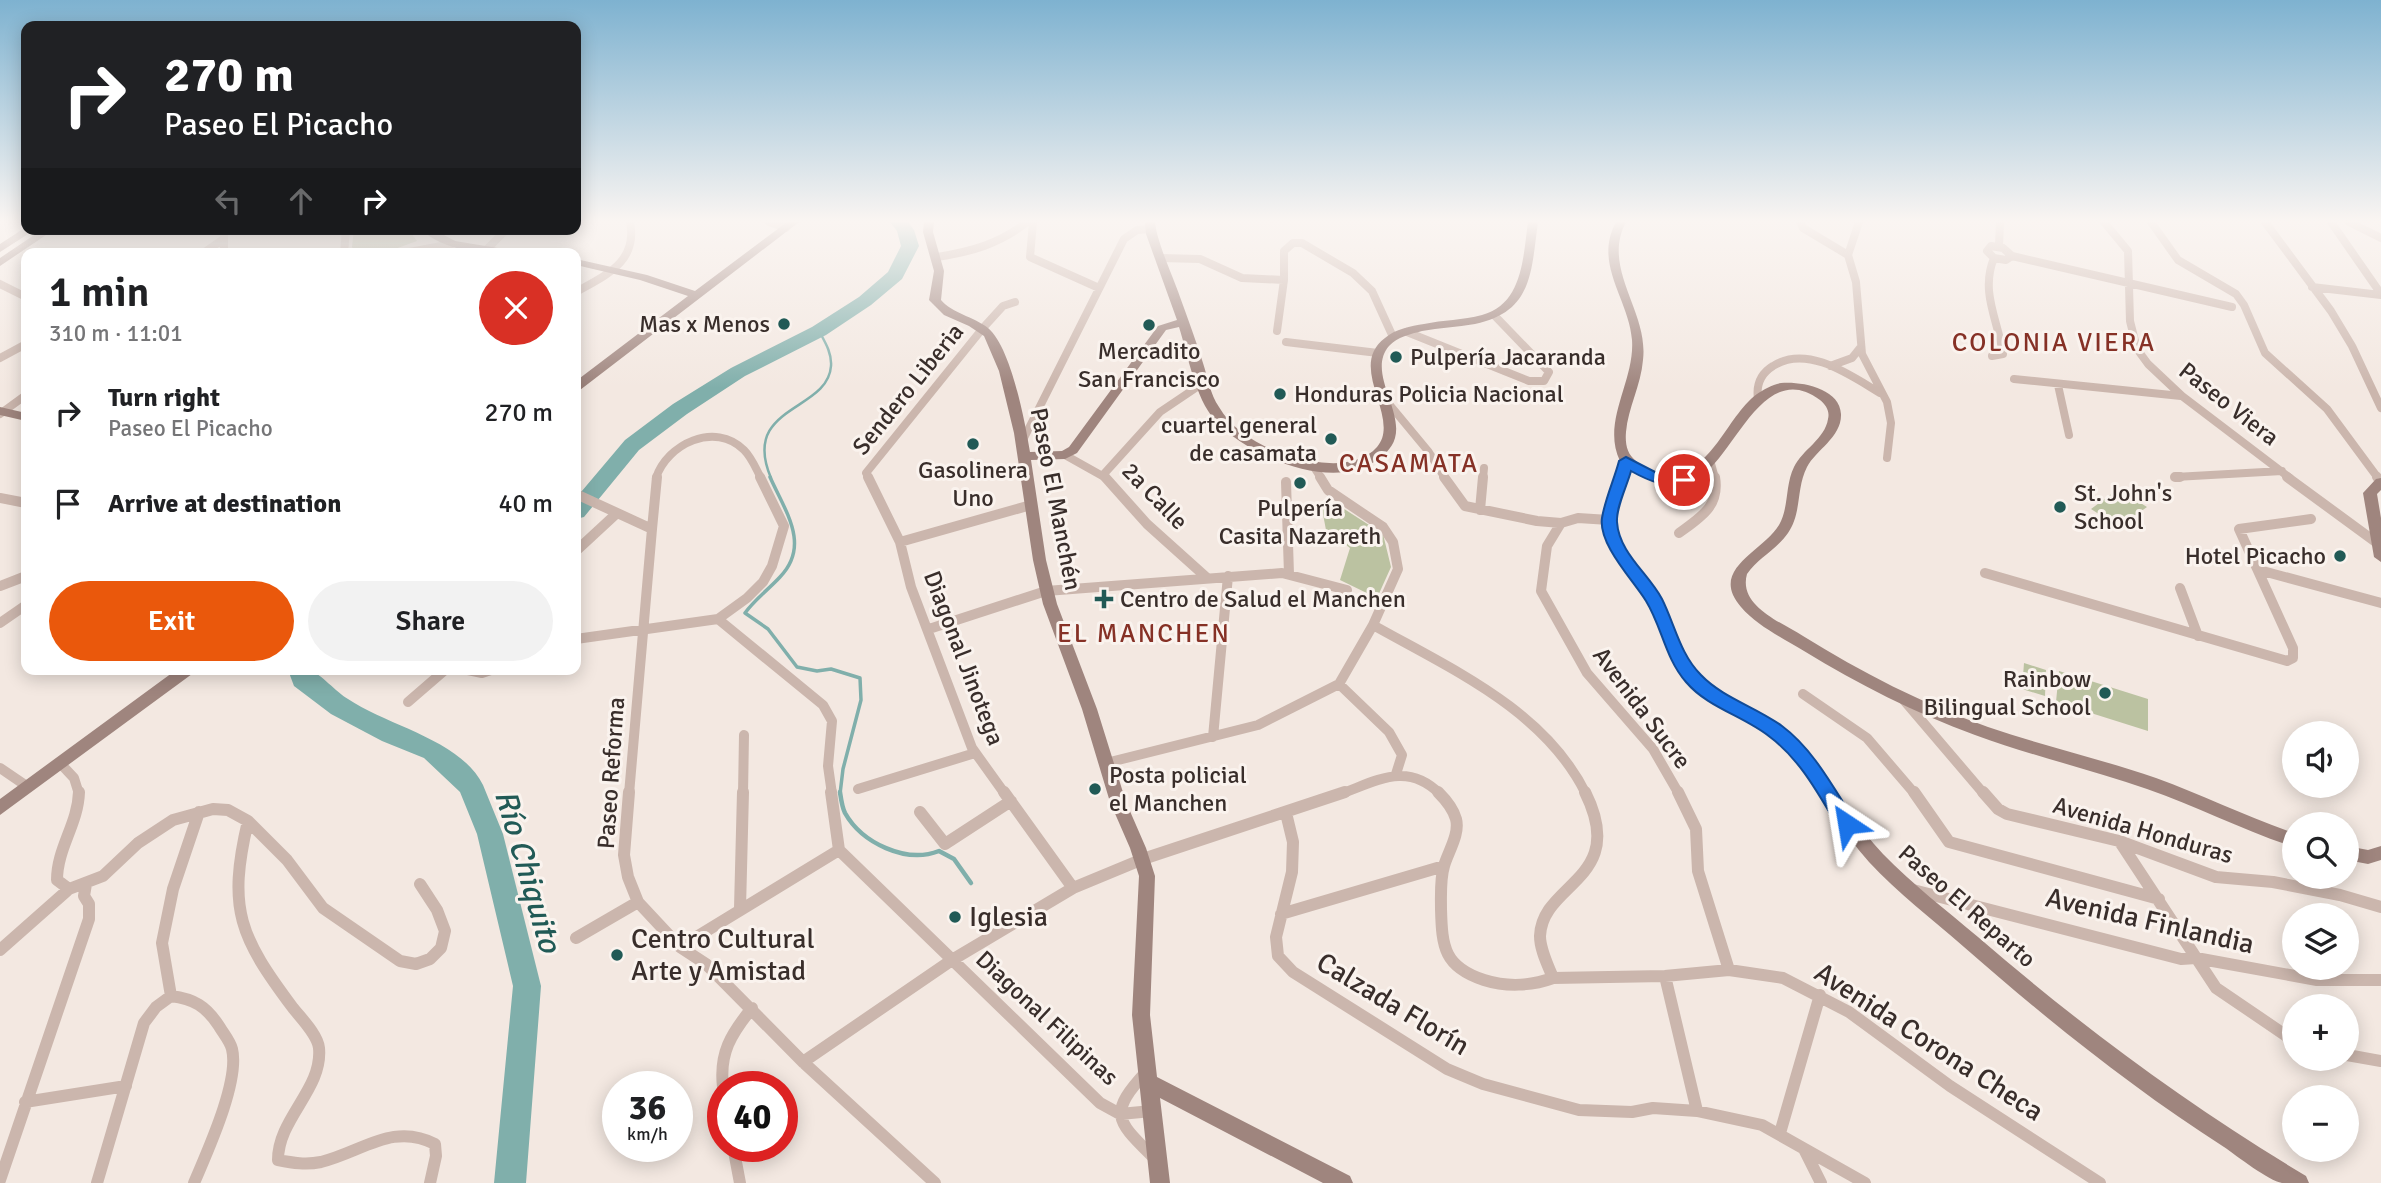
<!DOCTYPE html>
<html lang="en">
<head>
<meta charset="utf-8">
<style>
  :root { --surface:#fff; --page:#f2f2f2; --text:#202124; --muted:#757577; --accent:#ea580c }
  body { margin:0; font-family:Signika,sans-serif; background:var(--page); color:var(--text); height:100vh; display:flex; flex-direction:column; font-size:26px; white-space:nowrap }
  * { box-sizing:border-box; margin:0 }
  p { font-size:23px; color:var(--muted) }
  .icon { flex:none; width:38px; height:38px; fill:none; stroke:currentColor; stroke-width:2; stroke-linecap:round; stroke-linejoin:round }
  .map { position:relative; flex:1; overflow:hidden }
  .drawer { position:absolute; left:21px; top:248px; width:560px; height:427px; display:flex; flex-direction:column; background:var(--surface); border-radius:14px; box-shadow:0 4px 18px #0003 }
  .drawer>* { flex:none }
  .banner { position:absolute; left:21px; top:21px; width:560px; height:214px; border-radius:14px; box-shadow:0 4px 18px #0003; background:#202124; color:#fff; overflow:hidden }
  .tools { position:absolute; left:2282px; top:721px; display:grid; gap:14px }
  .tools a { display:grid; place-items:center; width:77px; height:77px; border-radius:50%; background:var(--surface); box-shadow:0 4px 18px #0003; font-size:35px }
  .speed { position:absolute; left:602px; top:1071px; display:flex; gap:14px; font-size:35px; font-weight:700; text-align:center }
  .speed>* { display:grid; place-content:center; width:91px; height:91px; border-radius:50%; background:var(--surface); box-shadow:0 4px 18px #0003; line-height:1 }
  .speed small { font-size:18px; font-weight:400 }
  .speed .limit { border:10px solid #d22; background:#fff; color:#111 }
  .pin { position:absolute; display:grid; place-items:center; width:60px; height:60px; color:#fff; margin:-30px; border:4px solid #fff; border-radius:50%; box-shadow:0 2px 7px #0007 }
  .me { position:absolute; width:77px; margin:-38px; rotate:327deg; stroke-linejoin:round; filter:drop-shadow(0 0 5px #0008) }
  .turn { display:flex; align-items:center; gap:24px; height:147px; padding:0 28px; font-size:32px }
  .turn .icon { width:91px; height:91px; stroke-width:2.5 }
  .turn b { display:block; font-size:49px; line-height:60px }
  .lanes { display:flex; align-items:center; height:66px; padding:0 28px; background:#0003; justify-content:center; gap:35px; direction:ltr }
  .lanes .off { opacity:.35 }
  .round { display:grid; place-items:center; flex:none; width:74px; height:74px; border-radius:37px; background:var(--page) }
  .head { display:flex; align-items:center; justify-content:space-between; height:119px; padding:0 28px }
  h1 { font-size:42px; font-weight:600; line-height:52px }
  .action { display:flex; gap:14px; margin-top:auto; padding:14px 28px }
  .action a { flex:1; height:80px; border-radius:42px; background:var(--accent); color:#fff; font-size:28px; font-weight:600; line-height:80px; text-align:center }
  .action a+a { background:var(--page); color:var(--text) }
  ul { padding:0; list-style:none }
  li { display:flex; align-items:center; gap:21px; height:91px; padding:0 28px }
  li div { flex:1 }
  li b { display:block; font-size:26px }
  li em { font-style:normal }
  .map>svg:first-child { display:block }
</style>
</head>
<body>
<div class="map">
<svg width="2381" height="1183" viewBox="0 0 2381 1183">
  <rect width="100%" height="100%" fill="#f3e8e1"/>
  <path fill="#bbc2a1" d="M354,229H408L417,241L381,254H356L352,247Z
    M2118,489L2147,507L2119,527L2091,509Z
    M1338,505L1383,534L1391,567L1377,598L1340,580L1350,548L1326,530L1322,509Z
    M2024,663L2046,670L2045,696L2022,689Z
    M2059,671L2148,699V731L2056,702Z"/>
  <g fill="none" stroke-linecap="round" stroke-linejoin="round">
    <path stroke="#80afab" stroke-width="2.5" d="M771,478C740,405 828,412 831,366C832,353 825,342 819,331"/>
    <path stroke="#80afab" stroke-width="3.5" d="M770,477C785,511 811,545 780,577C768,590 755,599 745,613L768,629L797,667L817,671L831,669L860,678L861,700L843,769L840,794"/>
    <path stroke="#80afab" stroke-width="4.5" d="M840,792C841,799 842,807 845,813C862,843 906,864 939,851L954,859L971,883"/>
    <path fill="#80afab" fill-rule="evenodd" d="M890,222H908L914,230L919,246L902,279L871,305L826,335L745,376L687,414L639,450L584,517L576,519V498L625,440L673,404L731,368L812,327L859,297L888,272L901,246L897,231Z
      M288,670C294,670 304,668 310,670C321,674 336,692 348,699C388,726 461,740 483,785L503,834L541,986L526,1183H494L513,986L477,834L460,792L424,758L382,741L331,714L294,686Z"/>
    <path stroke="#cbb6ad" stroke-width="8" d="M769,222L786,228
      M1033,222L1030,257L1099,288
      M1800,222L1803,228L1848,255
      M1859,222L1848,255L1856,282L1862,354L1887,402L1891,423L1887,458
      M2104,222L2128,251L2130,321L2137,349L2148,364L2182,396L2290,478
      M2151,222L2178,260L2236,294L2244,305L2265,353L2327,409L2378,478
      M2265,222L2331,311L2352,346L2381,408
      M2331,222L2381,294
      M2349,222L2381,238
      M224,229V254
      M1991,246L2003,248L2012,256L2006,260L1994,258L1987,251Z
      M1999,246L2000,222
      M487,249L507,229
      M202,254L222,240
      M344,254L346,229
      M399,254L452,244
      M2012,256L2232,307
      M937,257C970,252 1000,244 1027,222
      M1161,258L1200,259L1242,278L1284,280
      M0,284L26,297
      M2312,287L2381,295
      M576,292C606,275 638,262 630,222
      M1277,331L1284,280V251L1293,243H1302L1353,273L1372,291L1393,337
      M1407,332L1529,381H1544L1549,372L1494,315
      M1286,342L1378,353
      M1992,356L2003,354C1998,320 1980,292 1994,258
      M0,358L26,344
      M1830,366L1852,358L1860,348
      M2014,379L2181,396
      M2058,385L2069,435
      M1384,398L1428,451L1445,478
      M1758,399C1756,385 1760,374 1773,366C1807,344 1850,375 1880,393
      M0,414L26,395
      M1022,442L1124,239L1137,230L1150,229
      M1065,455L1106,478
      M1710,460L1715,478
      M1314,467L1321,478
      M1103,475L1160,412L1203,383
      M2175,477L2282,471
      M656,478C667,444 715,421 744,450C752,458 756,469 761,478
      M869,478L866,473L983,328L1003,306L1015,302
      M1483,478L1484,468"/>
    <path stroke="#cbb6ad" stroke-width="10" d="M868,477L900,542L911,587L972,748L1005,794
      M1105,477L1147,524L1206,577
      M1444,477L1465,506L1537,521L1561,523
      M2175,477H2180
      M2287,477L2377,543
      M2377,477L2381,482
      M1286,482L1289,574
      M576,494L652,529L629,794
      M0,498L26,503
      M1480,510L1483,477
      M1609,520L1578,518L1561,523L1547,546L1541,591L1587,673L1653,749L1679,794
      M652,529L657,477
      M1679,533C1701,517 1720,506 1715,477
      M900,542L1031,505
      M576,551L616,514
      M2259,570L2381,603
      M1985,573L2287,661L2293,658V648L2239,529L2311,519
      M0,586L26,576
      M2180,588L2198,636
      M718,619L823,705L832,721L828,766L832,794
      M0,623L26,605
      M1373,625C1451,669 1545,710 1586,794
      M929,629L1046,591L1282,573L1347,590
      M576,639L718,619L747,598L763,582L772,566L784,526L760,477
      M468,670L482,673L491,670
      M1339,684L1389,732L1402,755L1396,774
      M1803,694L1867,738L1915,794
      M1903,699L1984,794
      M408,702L445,670
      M1213,737L1228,576
      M60,763L74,778L79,794
      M1106,763L1258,725L1339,684L1373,625L1398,569L1393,542L1383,527L1328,490L1320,477
      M0,768L28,787
      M858,789L975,753
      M743,794L744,735
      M1340,794C1377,781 1407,761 1440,794"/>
    <path stroke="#cbb6ad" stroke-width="12" d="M629,792L624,855L628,877L638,902L680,947L706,964L803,1062L935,1183
      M831,792L839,850L1100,1103L1120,1114L1152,1111
      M1004,792L1073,888
      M1438,792C1446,800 1453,808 1456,819C1460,834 1448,852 1444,866C1440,879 1441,895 1441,909C1442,947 1444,967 1484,980C1506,987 1531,986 1553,978L1665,976L1729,970L1783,978L1849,1012L1950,1086L2100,1183
      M1678,792L1696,829L1698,871L1729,970
      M1914,792L1949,842L2159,899
      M1983,792L1998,809L2007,814L2119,841L2216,877L2273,882L2340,895L2381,907
      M920,812L945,844L1011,801
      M1286,813L1293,842L1292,872L1276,937L1278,956L1293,972L1447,1069L1483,1084L1579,1110L1632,1112L1653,1108L1697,1111L1762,1125L1865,1183
      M248,821L287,860L323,908L400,961L416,964L430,959L441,948L445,931L437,910L420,884
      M2120,842L2216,988L2294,1041
      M69,889L57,880C57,848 78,824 79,792
      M1913,890L2181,959L2196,958L2317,980H2381
      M740,908L743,792
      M1281,914L1444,866
      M576,938L638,902
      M680,947L839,850
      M0,950L69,889L103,876L138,843L173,820L213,809L228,810L248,821C227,910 240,937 293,1008C301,1018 318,1035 319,1048C323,1089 278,1118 278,1160C293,1163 306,1165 321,1162C362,1152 393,1122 435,1144L436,1156L430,1183
      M1665,976L1697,1111
      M1553,978C1548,965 1540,950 1540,936C1542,882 1629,880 1585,792
      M171,996C194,999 206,1006 219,1026C223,1033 230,1041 232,1049C240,1081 207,1152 194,1183
      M2347,1055L2381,1061
      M803,1062L952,960L1073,888L1143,859L1345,792
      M1147,1071C1106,1115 1117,1121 1156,1160
      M723,1087C719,1053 731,1034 752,1008
      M25,1102L126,1086
      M1780,1133L1820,995
      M733,1146L740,1183
      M1804,1149L1821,1183
      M0,1180L89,919V904L84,896L86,884
      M97,1183L144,1023L156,1007L171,996L162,943L173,889L199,812"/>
    <path fill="#9f857e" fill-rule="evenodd" d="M787,222H799L580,390L576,391V381L688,296L640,280L576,265V259L647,275L695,291Z
      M924,222H934L933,232L944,271L941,300C953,314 973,316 988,328C1011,347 1025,422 1030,452L1062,451L1069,447L1158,326L1177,320L1146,234L1145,222H1155C1157,243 1173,276 1180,297C1188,319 1196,341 1203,363C1208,378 1210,394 1219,407C1237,439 1284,458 1318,462C1338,465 1363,463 1377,447C1402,418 1346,367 1385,338C1395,329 1411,326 1424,324C1443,320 1463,320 1482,315C1523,304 1523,257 1528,222H1538C1531,272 1533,312 1475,324C1457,327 1439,328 1422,331C1411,334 1397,337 1389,346C1367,372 1403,409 1395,438C1392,449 1383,456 1374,462C1330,491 1247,456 1215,420C1195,398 1188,355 1179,327L1166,330L1077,453L1065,459L1031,460L1046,560L1057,604L1097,709L1126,802L1146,848L1155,876L1150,1015L1157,1077L1350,1176L1353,1183H1323L1160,1098L1170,1183H1150L1132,1015L1139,876L1130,848L1110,802L1082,709L1043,604L1033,560L1014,433L999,371L984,336L969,326L944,315L929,300L934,271L923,232Z
      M1616,222H1626C1601,269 1649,311 1643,360C1641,385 1628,408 1626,432C1625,444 1627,454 1636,461C1644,468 1654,472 1664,473C1712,477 1724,419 1757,394C1763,390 1773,384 1781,383C1800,381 1840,388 1841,414C1842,437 1816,450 1807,467C1796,488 1802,513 1788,533C1777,549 1758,558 1747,574C1738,606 1781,622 1803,636C1861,672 1923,704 1988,727C2043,746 2101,759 2156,778C2203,795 2247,817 2294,833V847C2244,831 2197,806 2147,789C2090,769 2032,756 1975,735C1915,713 1858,684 1804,651C1783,638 1757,626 1741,607C1708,569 1763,552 1779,525C1789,508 1785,485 1794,467C1802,450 1825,439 1828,419C1830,411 1826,405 1820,400C1767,360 1738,445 1706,472C1694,481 1679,483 1665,482C1652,481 1640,477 1629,470C1623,487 1613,507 1616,526C1621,554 1646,573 1660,597C1677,628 1683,664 1712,687C1740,709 1777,717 1801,744C1831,778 1851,820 1883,854C1912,884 1946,910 1978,937C2081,1026 2189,1106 2306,1176L2309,1183C2301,1183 2291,1183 2282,1183C2269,1181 2237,1156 2224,1147C2132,1088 2046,1019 1964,947C1932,919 1898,893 1869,862C1838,828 1819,784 1788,751C1757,718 1711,712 1682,674L1648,601L1616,557L1605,533L1602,522L1604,507L1620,461C1601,422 1635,381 1632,340C1629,299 1593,264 1616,222Z
      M26,227V229H36L0,252V244Z
      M43,229H55L0,266V258Z
      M420,229H433L455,241L516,251L521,254C487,254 447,253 420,229Z
      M0,407L26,413V421L0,415Z
      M2381,478V490L2377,494L2381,518V562L2374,557L2363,493L2376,479Z
      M176,670H194L192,674L0,815V799Z
      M2347,846L2368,850L2381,846V860L2368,864L2347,860Z"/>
  </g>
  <linearGradient id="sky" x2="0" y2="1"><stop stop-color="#7eb2d0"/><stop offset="0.57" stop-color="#faf5f2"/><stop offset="1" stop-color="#faf5f2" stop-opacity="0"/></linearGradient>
  <rect width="2381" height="388" fill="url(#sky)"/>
  <path fill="#1a73e8" stroke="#114b97" stroke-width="2" d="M1626,457L1657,473L1684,475L1691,480L1689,483C1667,489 1649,481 1631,471C1627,486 1616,507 1617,522C1619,553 1649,574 1662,599C1675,625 1680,654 1701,675C1723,698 1756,707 1782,726C1813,749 1833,787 1853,818L1856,824L1853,830L1847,832L1840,830C1820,797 1801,760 1770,737C1744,716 1708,708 1686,682C1665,658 1662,627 1646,601C1633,580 1598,544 1602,518C1605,499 1614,480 1619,461Z"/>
  <g fill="#215a56" stroke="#faf3ee" stroke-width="2.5">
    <circle cx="784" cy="324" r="7"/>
    <circle cx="1149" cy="325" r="7"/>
    <circle cx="1396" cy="357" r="7"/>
    <circle cx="1280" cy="394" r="7"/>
    <circle cx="1331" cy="439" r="7"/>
    <circle cx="973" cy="444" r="7"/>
    <circle cx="1300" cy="483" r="7"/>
    <circle cx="2060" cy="507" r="7"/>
    <circle cx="2340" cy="556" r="7"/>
    <path d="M1100.5 588.5h7v7h7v7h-7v7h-7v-7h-7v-7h7z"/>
    <circle cx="2105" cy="693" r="7"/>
    <circle cx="1095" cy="789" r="7"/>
    <circle cx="955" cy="917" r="7"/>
    <circle cx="617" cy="955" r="7"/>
  </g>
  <g text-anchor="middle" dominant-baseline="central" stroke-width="6" stroke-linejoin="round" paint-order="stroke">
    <g font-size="24" fill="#392e2b" stroke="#faf3ee" text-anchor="start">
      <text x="770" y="324" text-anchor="end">Mas x Menos</text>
      <text x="1149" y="351" text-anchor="middle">Mercadito<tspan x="1149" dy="28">San Francisco</tspan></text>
      <text x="1410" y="357">Pulpería Jacaranda</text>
      <text x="1294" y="394">Honduras Policia Nacional</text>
      <text x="1317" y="425" text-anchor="end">cuartel general<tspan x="1317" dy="28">de casamata</tspan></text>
      <text x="973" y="470" text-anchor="middle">Gasolinera<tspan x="973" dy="28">Uno</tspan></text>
      <text x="2074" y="493">St. John's<tspan x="2074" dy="28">School</tspan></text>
      <text x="1300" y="508" text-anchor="middle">Pulpería<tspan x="1300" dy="28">Casita Nazareth</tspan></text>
      <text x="2326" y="556" text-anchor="end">Hotel Picacho</text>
      <text x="1120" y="599">Centro de Salud el Manchen</text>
      <text x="2091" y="679" text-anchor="end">Rainbow<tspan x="2091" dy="28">Bilingual School</tspan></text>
      <text x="1109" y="775">Posta policial<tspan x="1109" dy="28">el Manchen</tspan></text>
    </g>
    <g font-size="24" fill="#392e2b" stroke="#faf3ee">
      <text transform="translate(908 389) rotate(-51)">Sendero Liberia</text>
      <text transform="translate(2229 404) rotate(38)">Paseo Viera</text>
      <text transform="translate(1155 496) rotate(46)">2a Calle</text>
      <text transform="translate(1056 499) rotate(79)">Paseo El Manchén</text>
      <text transform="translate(964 658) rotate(69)">Diagonal Jinotega</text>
      <text transform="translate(1642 708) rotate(53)">Avenida Sucre</text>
      <text transform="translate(611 773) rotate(-86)">Paseo Reforma</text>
      <text transform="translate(2143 830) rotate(16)">Avenida Honduras</text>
      <text transform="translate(1967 906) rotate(41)">Paseo El Reparto</text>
      <text transform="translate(1047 1018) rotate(43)">Diagonal Filipinas</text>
    </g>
    <g font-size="26" letter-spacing="2" fill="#863126" stroke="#faf3ee">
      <text x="2054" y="343">COLONIA VIERA</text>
      <text x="1409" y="464">CASAMATA</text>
      <text x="1144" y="634">EL MANCHEN</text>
    </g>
    <g font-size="28" fill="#392e2b" stroke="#faf3ee" text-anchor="start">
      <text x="969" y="917">Iglesia</text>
      <text x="631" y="939">Centro Cultural<tspan x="631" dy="32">Arte y Amistad</tspan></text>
    </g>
    <g font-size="28" fill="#392e2b" stroke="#faf3ee">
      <text transform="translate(2150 921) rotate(13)">Avenida Finlandia</text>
      <text transform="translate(1393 1004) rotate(31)">Calzada Florín</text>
      <text transform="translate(1929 1042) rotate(33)">Avenida Corona Checa</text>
    </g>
    <g font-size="32" font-style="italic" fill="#215a56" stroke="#faf3ee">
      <text transform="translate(528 871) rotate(74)">Río Chiquito</text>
    </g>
  </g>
</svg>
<div class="tools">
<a><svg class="icon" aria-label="sound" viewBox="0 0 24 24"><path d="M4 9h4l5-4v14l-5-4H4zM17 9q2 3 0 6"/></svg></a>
<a><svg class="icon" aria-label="search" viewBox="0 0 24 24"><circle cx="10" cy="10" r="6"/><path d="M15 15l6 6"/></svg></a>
<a><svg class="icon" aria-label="layers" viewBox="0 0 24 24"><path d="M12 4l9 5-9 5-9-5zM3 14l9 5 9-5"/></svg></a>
<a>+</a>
<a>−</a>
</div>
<div class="speed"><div>36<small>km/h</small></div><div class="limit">40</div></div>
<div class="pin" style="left:1684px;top:480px;background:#d93025"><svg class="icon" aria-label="arrive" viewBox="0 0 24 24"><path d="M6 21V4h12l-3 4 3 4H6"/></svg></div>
<svg class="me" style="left:1847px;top:824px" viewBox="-20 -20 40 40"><path d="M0-17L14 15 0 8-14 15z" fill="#1a73e8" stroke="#fff" stroke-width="4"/></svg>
<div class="banner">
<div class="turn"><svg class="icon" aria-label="right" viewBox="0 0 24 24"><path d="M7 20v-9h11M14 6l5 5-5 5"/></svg><div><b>270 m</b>Paseo El Picacho</div></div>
<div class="lanes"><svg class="icon off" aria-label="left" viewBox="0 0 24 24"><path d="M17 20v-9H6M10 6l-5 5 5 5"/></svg><svg class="icon off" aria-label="ahead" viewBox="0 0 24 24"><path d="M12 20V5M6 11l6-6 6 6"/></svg><svg class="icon" aria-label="right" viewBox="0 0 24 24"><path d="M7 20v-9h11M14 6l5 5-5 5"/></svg></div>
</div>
<section class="drawer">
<div class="head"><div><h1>1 min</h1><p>310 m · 11:01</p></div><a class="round" style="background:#d93025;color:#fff"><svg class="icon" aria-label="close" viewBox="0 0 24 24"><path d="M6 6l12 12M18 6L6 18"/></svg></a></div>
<ul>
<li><svg class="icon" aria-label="right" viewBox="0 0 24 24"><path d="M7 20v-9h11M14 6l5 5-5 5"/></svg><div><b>Turn right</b><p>Paseo El Picacho</p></div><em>270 m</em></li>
<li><svg class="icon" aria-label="arrive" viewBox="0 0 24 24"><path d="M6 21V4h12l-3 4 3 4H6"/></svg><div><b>Arrive at destination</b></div><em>40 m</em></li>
</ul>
<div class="action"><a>Exit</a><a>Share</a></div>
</section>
</div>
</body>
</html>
